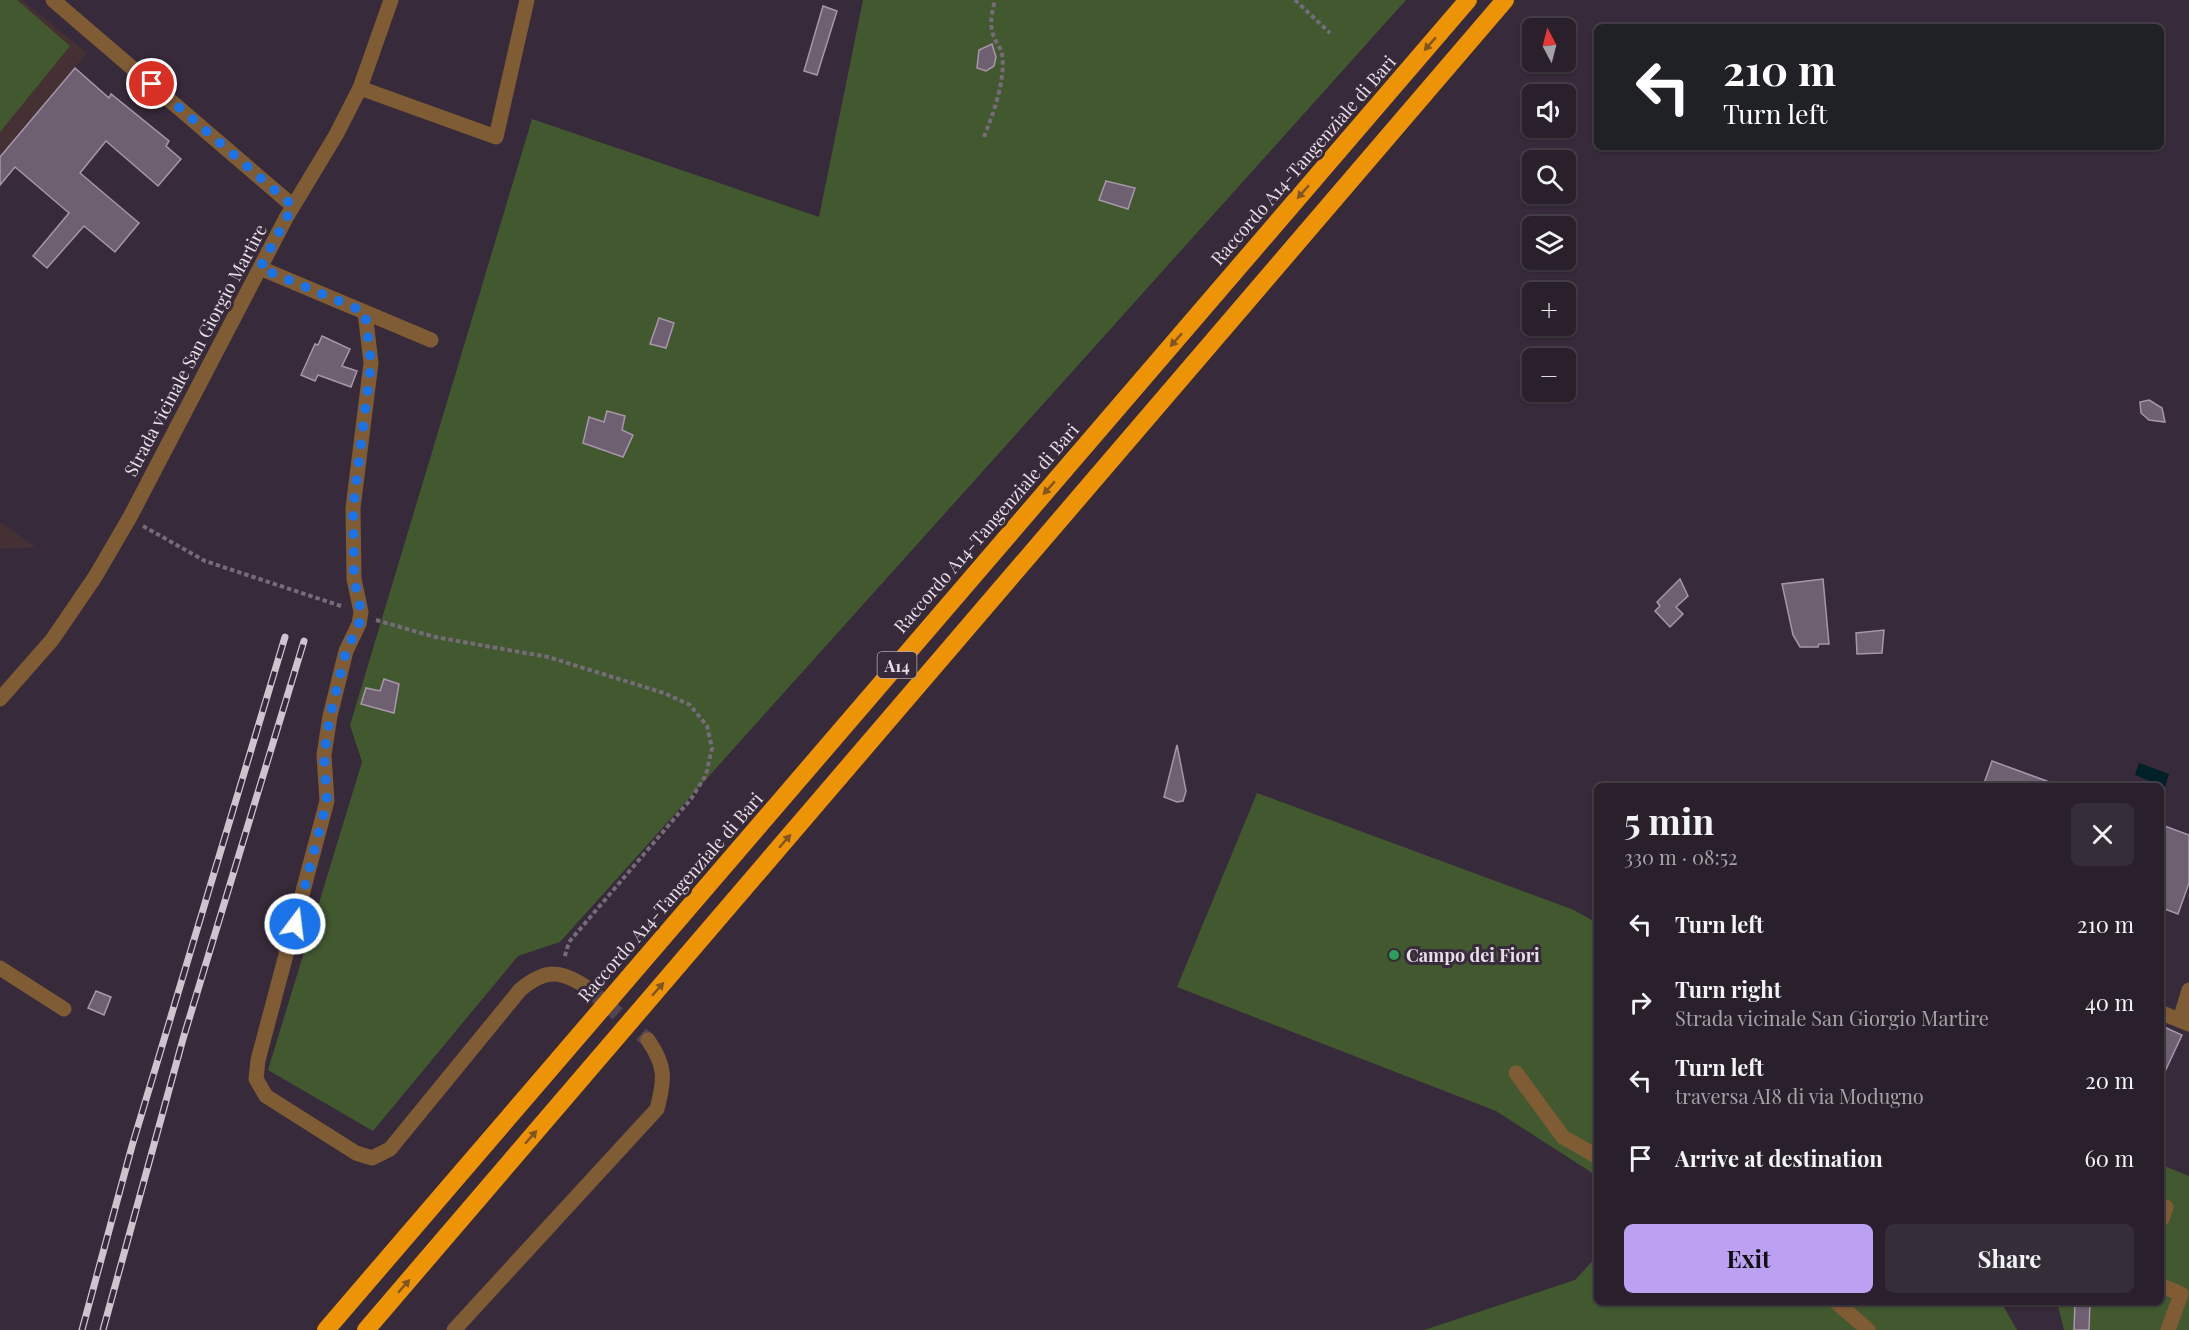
<!DOCTYPE html>
<html lang="en">
<head>
<meta charset="utf-8">
<style>
  :root { --surface:#29202c; --page:#352d38; --text:#f1f3f6; --muted:#a5a3a9; --line:#453e48; --accent:#bca0f2 }
  body { margin:0; font-family:"Playfair Display",serif; background:var(--page); color:var(--text); height:100vh; display:flex; flex-direction:column; font-size:22px; white-space:nowrap }
  * { box-sizing:border-box; margin:0 }
  p { font-size:20px; color:var(--muted) }
  .icon { flex:none; width:33px; height:33px; fill:none; stroke:currentColor; stroke-width:2; stroke-linecap:round; stroke-linejoin:round }
  .map { position:relative; flex:1; overflow:hidden }
  .side { position:absolute; left:1594px; top:783px; width:570px; height:522px; display:flex; flex-direction:column; background:var(--surface); border-radius:9px; box-shadow:0 2px 4px #0004,0 0 0 2px var(--line) }
  .side>* { flex:none }
  .top-card { position:absolute; left:1594px; top:24px; width:570px; height:126px; border-radius:9px; box-shadow:0 2px 4px #0004,0 0 0 2px var(--line); background:#202124; color:#fff; overflow:hidden }
  .needle { width:39px; rotate:353deg }
  .controls { position:absolute; left:1522px; top:18px; display:grid; gap:12px }
  .controls a { display:grid; place-items:center; width:54px; height:54px; border-radius:9px; background:var(--surface); box-shadow:0 2px 4px #0004,0 0 0 2px var(--line); font-size:30px }
  .pin { position:absolute; display:grid; place-items:center; width:51px; height:51px; color:#fff; margin:-26px; border:3px solid #fff; border-radius:50%; box-shadow:0 2px 6px #0007 }
  .me { position:absolute; width:66px; margin:-33px; rotate:15deg; stroke-linejoin:round; filter:drop-shadow(0 0 4px #0008) }
  .turn { display:flex; align-items:center; gap:21px; height:126px; padding:0 30px; font-size:27px }
  .turn .icon { width:78px; height:78px; stroke-width:2.5 }
  .turn b { display:block; font-size:42px; line-height:51px }
  .round { display:grid; place-items:center; flex:none; width:63px; height:63px; border-radius:9px; background:var(--page) }
  .summary { display:flex; align-items:center; justify-content:space-between; height:102px; padding:0 30px }
  h1 { font-size:36px; font-weight:700; line-height:45px }
  .primary-button { display:flex; gap:12px; margin-top:auto; padding:12px 30px }
  .primary-button a { flex:1; height:69px; border-radius:9px; background:var(--accent); color:#111; font-size:24px; font-weight:700; line-height:69px; text-align:center }
  .primary-button a+a { background:var(--page); color:var(--text) }
  ul { padding:0; list-style:none }
  li { display:flex; align-items:center; gap:18px; height:78px; padding:0 30px }
  li div { flex:1 }
  li b { display:block; font-size:22px }
  li em { font-style:normal }
  .map>svg:first-child { display:block }
</style>
</head>
<body>
<div class="map">
<svg width="2189" height="1330" viewBox="0 0 2189 1330">
  <rect width="100%" height="100%" fill="#372a3a"/>
  <path fill="#453133" d="M0,0H22L87,53L0,156Z
    M0,522L36,547L0,549Z"/>
  <path fill="#425930" d="M0,0H17L70,46L0,132Z
    M863,0H1406L560,942L518,956L373,1131L268,1070L362,762L350,725L532,119L819,217Z
    M1257,793L1574,910L1597,923V1176L1496,1111L1177,987Z
    M2162,1165L2189,1176V1330H2064L2057,1302H2162Z
    M1597,1256L1598,1302H2001L2017,1330H1424L1575,1280Z"/>
  <path fill="#002127" d="M2139,763L2169,774L2165,787L2135,775Z"/>
  <path fill="#6e5f71" stroke="#a796aa" stroke-width="1.5" d="M823,6L837,11L817,75L804,71Z
    M992,44L996,57L994,66L986,71L977,68L979,50Z
    M75,68L109,98L111,94L169,141L166,146L181,159L158,186L106,141L80,173L139,223L115,252L84,226L47,268L33,256L69,213L15,167L0,185V157Z
    M1106,181L1135,188L1128,209L1099,200Z
    M659,318L674,323L666,348L650,344Z
    M322,336L350,349L342,366L357,371L351,387L318,375L315,381L301,375L315,344L318,345Z
    M2149,400L2162,408L2165,422L2149,420L2141,413L2140,402Z
    M607,411L625,416L622,430L633,435L623,457L583,443L589,417L604,422Z
    M1680,579L1688,596L1676,607L1683,614L1670,627L1655,611L1660,606L1657,602Z
    M1823,579L1829,644H1819L1818,647H1800L1793,635L1782,584Z
    M1884,630L1882,653L1857,654L1856,633Z
    M384,679L399,684L394,713L361,704L366,688L380,691Z
    M1177,745L1186,791L1183,801L1177,802L1164,797Z
    M1992,761L2055,784V786H1983Z
    M2162,825L2189,835V883L2178,914L2162,908Z
    M96,991L111,997L104,1015L88,1008Z
    M2162,1026L2182,1035L2162,1078Z
    M2075,1302H2090L2089,1330H2074Z"/>
  <g fill="none" stroke-linecap="round" stroke-linejoin="round">
    <path stroke="#514554" stroke-width="15" stroke-dasharray="15 8" stroke-linecap="butt" d="M589,989L648,1040"/>
    <path stroke="#766b79" stroke-width="4" stroke-dasharray="4.5 3" stroke-linecap="butt" d="M1295,0L1330,33
      M984,137C993,114 1006,80 1002,54C1001,48 996,43 994,37C989,26 992,11 995,0
      M143,526L205,561L344,607
      M376,620L435,637L548,657L664,693L690,705L707,726L712,748L706,775L691,799L569,942L564,959"/>
    <path stroke="#805c34" stroke-width="15" d="M53,0L293,206
      M360,88L496,137L527,0
      M260,268L431,340
      M365,312L371,363L353,508L354,579L361,612L359,624L346,651L330,716L324,755L327,801L258,1060L256,1079L266,1096L356,1153L372,1158L390,1149L520,990C546,968 562,970 589,989
      M0,699L52,640L95,577L130,517L286,218L336,135L360,88L391,0
      M0,968L64,1009
      M2162,1013L2189,1024
      M2180,1020L2189,990
      M1516,1073L1563,1137L1598,1157
      M2162,1219L2166,1207
      M2162,1286L2181,1294L2168,1330
      M1836,1302L1868,1330
      M454,1330L657,1109C665,1079 666,1066 648,1040"/>
    <path stroke="#ed9406" stroke-width="18" d="M326,1330L1468,0
      M366,1330L1505,0"/>
    <g stroke="#cdc4cf" stroke-width="7">
      <path id="rail" d="M82,1330L132,1146L285,637
        M103,1330L183,1039L304,641"/>
    </g>
    <use href="#rail" stroke="#372a3a" stroke-width="4.5" stroke-dasharray="14" stroke-linecap="butt"/>
  </g>
  <defs><path id="oneway-solid" d="M-6-.8H1V-3.2L6.5 0L1 3.2V.8H-6Z" transform="scale(1.5)"/></defs>
  <g fill="#805425">
    <use href="#oneway-solid" transform="translate(1430 44) rotate(131)"/>
    <use href="#oneway-solid" transform="translate(1303 192) rotate(131)"/>
    <use href="#oneway-solid" transform="translate(1176 340) rotate(131)"/>
    <use href="#oneway-solid" transform="translate(1049 488) rotate(131)"/>
    <use href="#oneway-solid" transform="translate(785 841) rotate(-49)"/>
    <use href="#oneway-solid" transform="translate(658 989) rotate(-49)"/>
    <use href="#oneway-solid" transform="translate(531 1137) rotate(-49)"/>
    <use href="#oneway-solid" transform="translate(404 1286) rotate(-49)"/>
  </g>
  <g fill="none" stroke-linecap="round" stroke-linejoin="round">
    <path stroke="#1a73e8" stroke-width="10" stroke-dasharray="0 18" d="M152,84L293,206L260,268L365,312L371,363L353,508L354,579L361,612L359,624L346,651L330,716L324,755L327,801L295,924"/>
  </g>
  <circle fill="#2e9e5b" stroke="#372a3a" stroke-width="2" cx="1394" cy="955" r="6"/>
  <g text-anchor="middle" dominant-baseline="central" stroke-width="6" stroke-linejoin="round" paint-order="stroke">
    <rect fill="#372a3a" stroke="#b2a8b4" stroke-width="1.5" x="877.5" y="652" width="39" height="26" rx="4.5"/>
    <g font-size="16" font-weight="bold" fill="#e7dee8">
      <text x="897" y="665">A14</text>
    </g>
    <g font-size="18" fill="#e7dee8" stroke="#372a3a">
      <text transform="translate(1303 160) rotate(-49)">Raccordo A14-Tangenziale di Bari</text>
      <text transform="translate(195 350) rotate(-62)">Strada vicinale San Giorgio Martire</text>
      <text transform="translate(986 528) rotate(-49)">Raccordo A14-Tangenziale di Bari</text>
      <text transform="translate(670 897) rotate(-49)">Raccordo A14-Tangenziale di Bari</text>
    </g>
    <g font-size="18" font-weight="bold" fill="#e7dee8" stroke="#372a3a" text-anchor="start">
      <text x="1406" y="955">Campo dei Fiori</text>
    </g>
  </g>
</svg>
<div class="controls">
<a><svg class="needle" viewBox="-14 -14 28 28"><path d="M0-13l5 13h-10z" fill="#e53935"/><path d="M0 13l5-13h-10z" fill="#a5a3a9"/></svg></a>
<a><svg class="icon" aria-label="sound" viewBox="0 0 24 24"><path d="M4 9h4l5-4v14l-5-4H4zM17 9q2 3 0 6"/></svg></a>
<a><svg class="icon" aria-label="search" viewBox="0 0 24 24"><circle cx="10" cy="10" r="6"/><path d="M15 15l6 6"/></svg></a>
<a><svg class="icon" aria-label="layers" viewBox="0 0 24 24"><path d="M12 4l9 5-9 5-9-5zM3 14l9 5 9-5"/></svg></a>
<a>+</a>
<a>−</a>
</div>
<div class="pin" style="left:152px;top:84px;background:#d93025"><svg class="icon" aria-label="arrive" viewBox="0 0 24 24"><path d="M6 21V4h12l-3 4 3 4H6"/></svg></div>
<svg class="me" style="left:295px;top:924px" viewBox="-20 -20 40 40"><circle r="17" fill="#1a73e8" stroke="#fff" stroke-width="3"/><path d="M0-11L8 9 0 5-8 9z" fill="#fff"/></svg>
<div class="top-card">
<div class="turn"><svg class="icon" aria-label="left" viewBox="0 0 24 24"><path d="M17 20v-9H6M10 6l-5 5 5 5"/></svg><div><b>210 m</b>Turn left</div></div>
</div>
<section class="side">
<div class="summary"><div><h1>5 min</h1><p>330 m · 08:52</p></div><a class="round"><svg class="icon" aria-label="close" viewBox="0 0 24 24"><path d="M6 6l12 12M18 6L6 18"/></svg></a></div>
<ul>
<li><svg class="icon" aria-label="left" viewBox="0 0 24 24"><path d="M17 20v-9H6M10 6l-5 5 5 5"/></svg><div><b>Turn left</b></div><em>210 m</em></li>
<li><svg class="icon" aria-label="right" viewBox="0 0 24 24"><path d="M7 20v-9h11M14 6l5 5-5 5"/></svg><div><b>Turn right</b><p>Strada vicinale San Giorgio Martire</p></div><em>40 m</em></li>
<li><svg class="icon" aria-label="left" viewBox="0 0 24 24"><path d="M17 20v-9H6M10 6l-5 5 5 5"/></svg><div><b>Turn left</b><p>traversa AI8 di via Modugno</p></div><em>20 m</em></li>
<li><svg class="icon" aria-label="arrive" viewBox="0 0 24 24"><path d="M6 21V4h12l-3 4 3 4H6"/></svg><div><b>Arrive at destination</b></div><em>60 m</em></li>
</ul>
<div class="primary-button"><a>Exit</a><a>Share</a></div>
</section>
</div>
</body>
</html>
